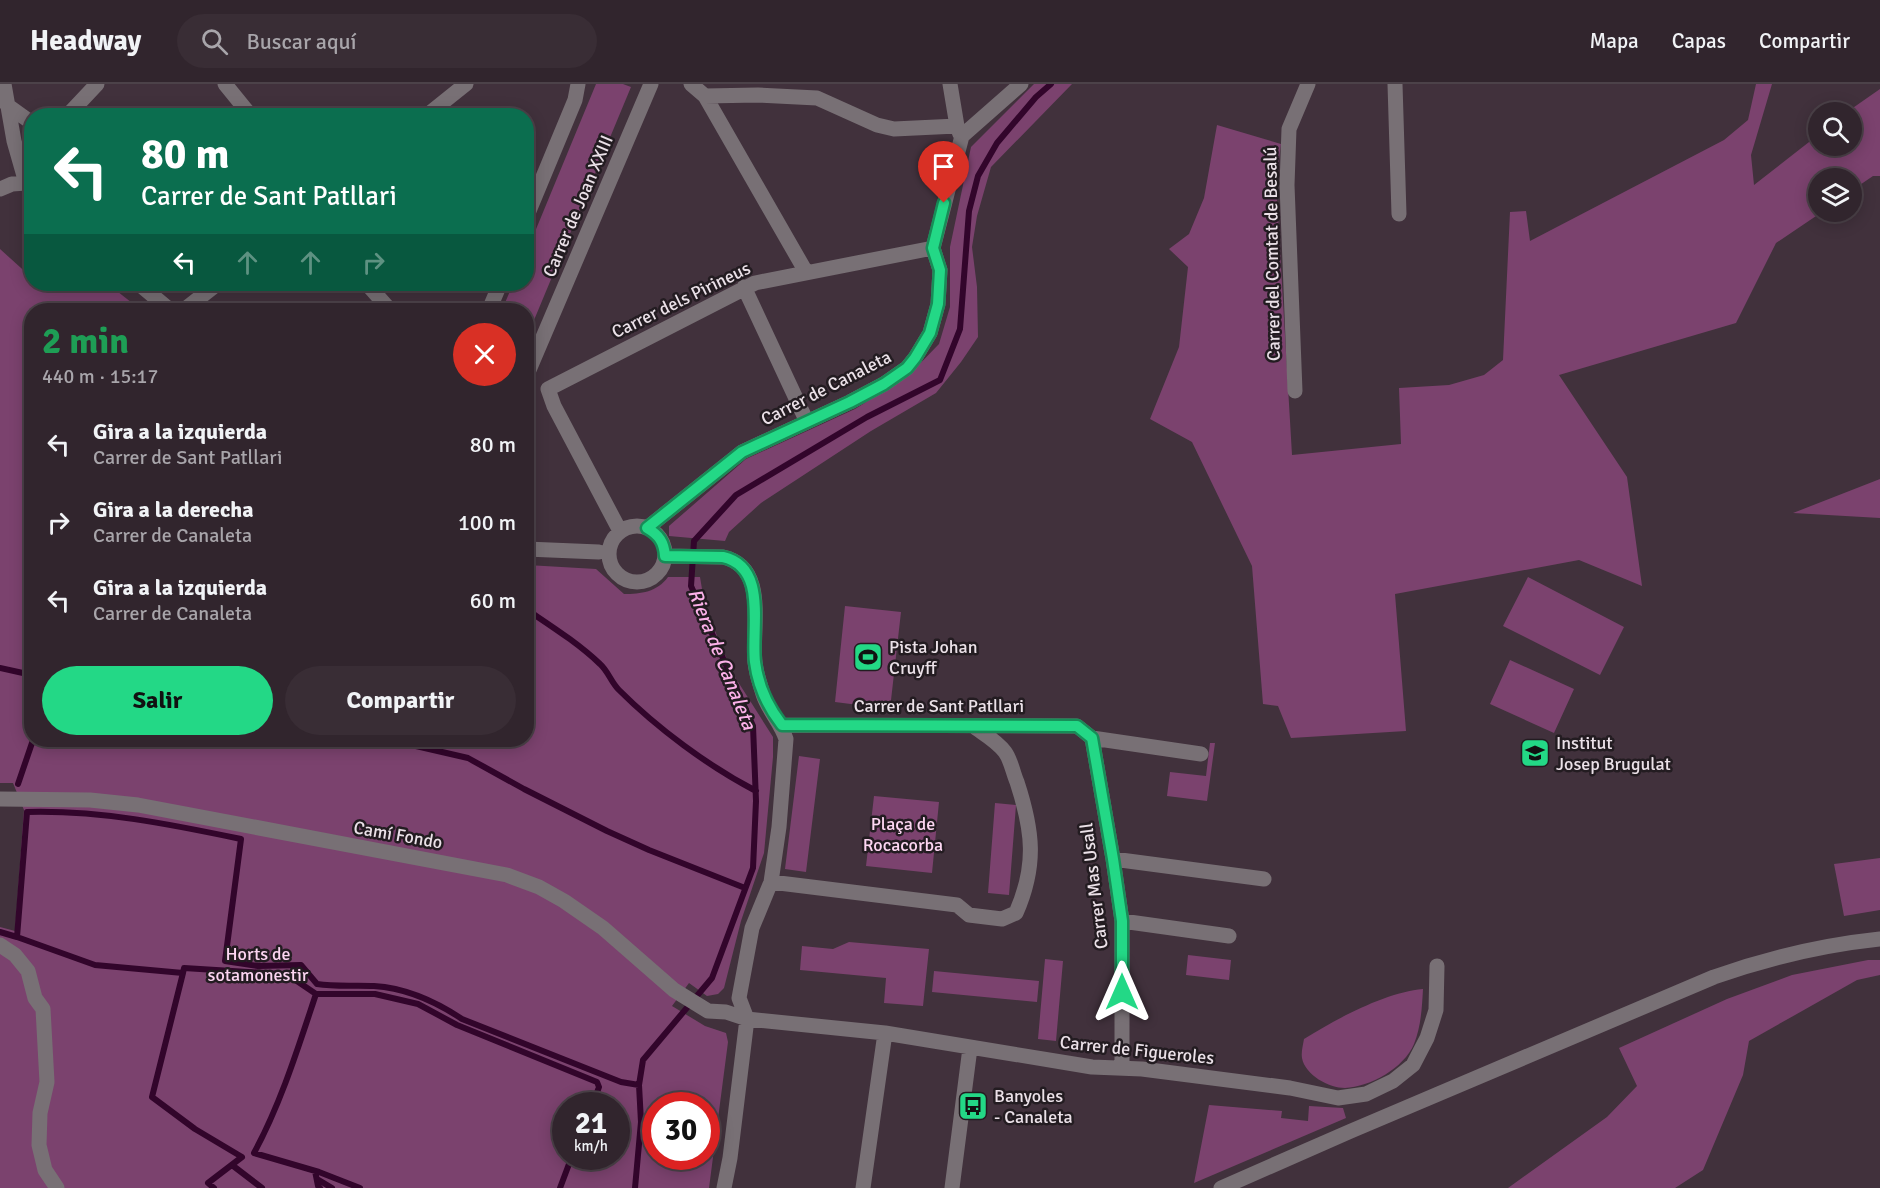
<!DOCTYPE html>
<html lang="es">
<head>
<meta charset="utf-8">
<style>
  :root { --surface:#31252d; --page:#392d35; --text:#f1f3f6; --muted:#a8a5aa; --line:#4c4249; --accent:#23d886 }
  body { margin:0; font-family:Signika,sans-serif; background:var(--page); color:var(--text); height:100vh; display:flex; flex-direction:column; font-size:22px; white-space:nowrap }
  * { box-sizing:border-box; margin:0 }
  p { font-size:20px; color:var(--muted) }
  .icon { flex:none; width:33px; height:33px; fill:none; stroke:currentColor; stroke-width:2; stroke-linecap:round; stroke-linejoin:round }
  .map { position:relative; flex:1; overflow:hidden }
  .drawer { position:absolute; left:24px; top:219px; width:510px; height:444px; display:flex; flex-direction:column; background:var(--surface); border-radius:24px; box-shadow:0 3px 15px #0003,0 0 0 2px var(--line) }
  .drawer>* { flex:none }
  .hud { position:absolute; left:24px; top:24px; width:510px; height:183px; border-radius:24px; box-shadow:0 3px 15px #0003,0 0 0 2px var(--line); background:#0b6e4f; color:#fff; overflow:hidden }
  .buttons { position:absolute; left:1808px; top:18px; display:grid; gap:12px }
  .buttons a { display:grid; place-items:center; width:54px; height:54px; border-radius:50%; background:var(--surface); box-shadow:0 3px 15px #0003,0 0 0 2px var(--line); font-size:30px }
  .speed { position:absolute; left:552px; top:1008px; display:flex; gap:12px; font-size:30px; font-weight:700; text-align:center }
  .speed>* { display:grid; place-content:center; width:78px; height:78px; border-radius:50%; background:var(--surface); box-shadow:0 3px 15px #0003,0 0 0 2px var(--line); line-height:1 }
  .speed small { font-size:15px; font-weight:400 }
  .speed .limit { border:9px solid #d22; background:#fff; color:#111 }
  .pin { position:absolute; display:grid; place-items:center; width:51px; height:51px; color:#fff; margin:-62px -26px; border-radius:50% 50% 50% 0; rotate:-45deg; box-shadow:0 0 6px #0007 }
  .pin .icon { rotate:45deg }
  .me { position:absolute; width:66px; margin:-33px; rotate:0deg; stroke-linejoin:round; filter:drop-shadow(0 0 4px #0008) }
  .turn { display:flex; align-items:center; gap:21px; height:126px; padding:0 18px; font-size:27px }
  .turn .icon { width:78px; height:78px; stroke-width:2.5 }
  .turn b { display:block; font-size:42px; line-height:51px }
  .lanes { display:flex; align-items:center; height:57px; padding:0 18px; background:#0003; justify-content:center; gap:30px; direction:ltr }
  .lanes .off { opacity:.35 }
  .round { display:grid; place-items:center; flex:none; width:63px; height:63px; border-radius:32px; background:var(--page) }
  .overview { display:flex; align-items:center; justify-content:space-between; height:102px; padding:0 18px }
  h1 { font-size:36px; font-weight:700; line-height:45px; color:#1e9e55 }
  .action { display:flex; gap:12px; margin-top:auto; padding:12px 18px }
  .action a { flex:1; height:69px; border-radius:36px; background:var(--accent); color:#111; font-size:24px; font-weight:700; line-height:69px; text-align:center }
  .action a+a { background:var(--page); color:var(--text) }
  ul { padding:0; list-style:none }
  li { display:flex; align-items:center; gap:18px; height:78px; padding:0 18px }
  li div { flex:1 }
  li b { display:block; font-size:22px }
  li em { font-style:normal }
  header { display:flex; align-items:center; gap:36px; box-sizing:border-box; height:84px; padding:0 30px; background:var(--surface); border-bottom:2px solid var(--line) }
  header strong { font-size:28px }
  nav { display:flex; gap:33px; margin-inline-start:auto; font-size:21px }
  .search { width:420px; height:54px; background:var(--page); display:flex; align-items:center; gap:15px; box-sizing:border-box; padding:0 21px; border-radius:33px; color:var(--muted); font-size:22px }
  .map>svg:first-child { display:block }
</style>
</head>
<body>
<header>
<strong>Headway</strong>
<div class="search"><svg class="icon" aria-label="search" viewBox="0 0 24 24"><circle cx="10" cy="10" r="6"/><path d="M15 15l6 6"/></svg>Buscar aquí</div>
<nav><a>Mapa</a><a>Capas</a><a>Compartir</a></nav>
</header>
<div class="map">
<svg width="1880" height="1104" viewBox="0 0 1880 1104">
  <rect width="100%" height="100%" fill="#41313c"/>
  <path fill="#7b426e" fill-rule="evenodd" d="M596,0H623L631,3L527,253L526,226H502L513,200H526L527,167Z
    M1034,0H1072L991,83L977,132L972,163L977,203L978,253L961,278L936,309L871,347L761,419L729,448L725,457L669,452V442L746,375L855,325L907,293L939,260L950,223V163L971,63Z
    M1756,0H1772L1751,71L1754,101L1818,51V62H1851V28H1847L1880,5V92H1873L1851,107V94H1818V128H1822L1776,159L1736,239L1559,291L1627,393L1642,502L1579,476L1395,510L1406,647L1291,654L1278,622L1263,620L1252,482L1192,358L1150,335L1179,263L1188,183L1169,165L1189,150L1204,114L1217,41L1281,60L1276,98L1292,371L1401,360L1399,304L1449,301L1484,291L1503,276L1510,128L1526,127L1530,157L1724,56L1748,36Z
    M0,165L31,193L32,200H108L141,226H32V656H526L527,481L596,485L624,510C641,510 657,508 668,493H700L705,523L733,590L773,653V673L764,769L741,837L724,904L718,910L707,912L689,899L672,922L705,942L726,949L728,958L709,1104H0V843L15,847L24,726L13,699H0ZM566,1022H616V1072H566ZM656,1022H706V1072H656Z
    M1880,395V434L1793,429Z
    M1528,493L1624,543L1600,591L1503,542Z
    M845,522L901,528L890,625L835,618Z
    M1510,576L1574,605L1554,649L1490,620Z
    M1210,659H1215L1207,717L1167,712L1170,688L1206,692Z
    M799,672L820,675L806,788L785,785Z
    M874,712L939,718L932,789L866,782Z
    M995,719L1016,721L1009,811L988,809Z
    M1880,774V826L1844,832L1834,780Z
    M849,858L929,865L923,922L884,919L886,894L800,886L802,862L833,865Z
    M1188,871L1231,876L1229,896L1186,891Z
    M1045,875L1063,877L1056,957L1038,955Z
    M1868,876H1880V891L1857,896L1749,957L1743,991L1703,1086L1675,1104H1508L1607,1033L1637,1002L1619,964L1727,915L1792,891Z
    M934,887L1039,897L1037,918L932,908Z
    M1423,905C1422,923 1421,943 1414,960C1404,984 1370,1003 1345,1004C1329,1004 1305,991 1302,974C1301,968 1303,961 1304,955C1336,935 1386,908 1423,905Z
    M1209,1021L1282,1027L1281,1034L1308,1037L1309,1022L1343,1024L1346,1034L1194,1099Z"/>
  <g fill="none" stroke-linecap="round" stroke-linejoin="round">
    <path stroke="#32052b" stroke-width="6" d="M526,525C551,542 578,559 600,580C608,587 611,598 619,606C657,644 708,682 756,707
      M0,584L32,591
      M390,656L468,674L524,705L607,747L649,766L745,804
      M18,700L33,656
      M0,848L17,853
      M183,889L184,884L281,890L291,893L316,910H375L418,920L457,941L597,998L599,1003L592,1022
      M316,910C298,964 281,1019 254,1069L319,1088L360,1104
      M232,1081L262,1104
      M315,1087L318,1102L320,1104
      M317,1095L332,1104
      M214,1104L208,1099L242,1073L195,1045L152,1013L183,889L95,881L17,853L27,728C100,726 169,740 241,755L225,877L258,882L301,881L317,900C336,903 355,901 374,902C406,904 435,917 462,935L621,998L639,1001
      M560,1104L572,1072
      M635,1104L641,1038L639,1001L643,976L712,894L753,784L756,717L753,642L691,502L694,457L736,411L867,333L940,296L960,245L969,127L978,92L997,59L1036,13L1051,0"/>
    <path stroke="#787075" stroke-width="15" d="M4,0L14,57L26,99
      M225,0L251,32
      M691,0L705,12L806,188
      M950,0L957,42L960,50
      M1395,0L1399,130
      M705,12L758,11L817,14L877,41L894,45L957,42
      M7,21L32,39
      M67,32L97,0
      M426,32L466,0
      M0,105L12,100L26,99
      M526,134L575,16L578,0
      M139,200L170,226
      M367,200L390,226
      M744,203L807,338
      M184,226L217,200
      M489,226L500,200
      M526,293L651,0
      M548,305L755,199L933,164
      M548,305L554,322L620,447
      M1295,307L1287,101L1289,45L1308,0
      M609 470a28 28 0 1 1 56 0a28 28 0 1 1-56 0Z
      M647,444L742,368L850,318L884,300L907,284L915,274L930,249L938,220L940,186L933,164L962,52L1021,0
      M526,465L599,468
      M665,472L723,473C769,483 751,545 755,578C756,589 760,600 763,610C768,626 781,639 786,655L779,743L771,798L752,844L739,914L747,935L730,1074L724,1104
      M782,641L1077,642L1092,654
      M1092,654L1113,775L1122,837V984
      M1092,654L1201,670
      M0,715L90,716L138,721L507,791L539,803L564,817L603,844L674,906L708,927L726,928L747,935L885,949L1092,983L1142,985L1290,1004L1338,1014L1366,1010L1393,997L1413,981L1427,954L1436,926L1437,882
      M1113,775L1264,795
      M771,798L957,821L969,831L1002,835L1016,829C1037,781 1033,747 1017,698C1013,689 1011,676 1005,668C997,657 984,650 973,642
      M1122,837L1229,852
      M0,861L15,871L28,887L35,914L43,925L47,998L40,1029L39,1061L45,1086L57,1104
      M863,1104L885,949
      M952,1104L970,964
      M1221,1104L1351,1047L1714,893C1768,874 1823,861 1880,855"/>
  </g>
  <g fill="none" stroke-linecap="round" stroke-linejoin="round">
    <g stroke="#178c57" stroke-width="15">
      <path id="route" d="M944,119L933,164L940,186L938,220L930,249L915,274L907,284L884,300L850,318L742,368L647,444C659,451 664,458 665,472L723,473C768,483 751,544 755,578C758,602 768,623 782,641L1077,642L1092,654L1113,775L1122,837V908"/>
    </g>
    <use href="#route" stroke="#23d886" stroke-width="10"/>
  </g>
  <defs>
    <g id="stadium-square" transform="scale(1.5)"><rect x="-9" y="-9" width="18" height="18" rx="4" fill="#23d886" stroke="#231c21"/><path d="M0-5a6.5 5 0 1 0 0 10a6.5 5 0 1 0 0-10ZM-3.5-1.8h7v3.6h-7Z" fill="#111"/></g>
    <g id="school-square" transform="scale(1.5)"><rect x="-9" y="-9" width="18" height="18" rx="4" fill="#23d886" stroke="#231c21"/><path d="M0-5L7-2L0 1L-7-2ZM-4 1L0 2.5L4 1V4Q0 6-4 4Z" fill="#111"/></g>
    <g id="bus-square" transform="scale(1.5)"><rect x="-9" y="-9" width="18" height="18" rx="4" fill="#23d886" stroke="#231c21"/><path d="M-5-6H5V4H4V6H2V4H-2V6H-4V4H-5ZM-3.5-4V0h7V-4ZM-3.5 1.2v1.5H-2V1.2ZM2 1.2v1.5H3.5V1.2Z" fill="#111"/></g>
  </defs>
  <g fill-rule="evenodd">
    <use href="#stadium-square" x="868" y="573"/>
    <use href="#school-square" x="1535" y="669"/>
    <use href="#bus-square" x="973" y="1022"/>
  </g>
  <g text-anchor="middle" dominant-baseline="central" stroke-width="5" stroke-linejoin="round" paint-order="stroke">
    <g font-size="18" fill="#ebe1e8" stroke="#231c21">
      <text transform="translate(578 122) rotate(-67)">Carrer de Joan XXIII</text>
      <text transform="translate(1272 170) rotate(-91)">Carrer del Comtat de Besalú</text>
      <text transform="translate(681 216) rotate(-26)">Carrer dels Pirineus</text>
      <text transform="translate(826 304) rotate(-27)">Carrer de Canaleta</text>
      <text x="939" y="622">Carrer de Sant Patllari</text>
      <text transform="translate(398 751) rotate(10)">Camí Fondo</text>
      <text transform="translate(1094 802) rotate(-97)">Carrer Mas Usall</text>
      <text transform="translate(1137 966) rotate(6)">Carrer de Figueroles</text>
    </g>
    <g font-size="18" fill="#ebe1e8" stroke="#231c21" text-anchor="start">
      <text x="889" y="563">Pista Johan<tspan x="889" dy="21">Cruyff</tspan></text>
      <text x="1556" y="659">Institut<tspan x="1556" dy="21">Josep Brugulat</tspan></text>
      <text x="994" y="1012">Banyoles<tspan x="994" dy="21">- Canaleta</tspan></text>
    </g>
    <g font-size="18" fill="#fdd6f2" stroke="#231c21">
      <text x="903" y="740">Plaça de<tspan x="903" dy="21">Rocacorba</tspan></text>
      <text x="258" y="870">Horts de<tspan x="258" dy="21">sotamonestir</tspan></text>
    </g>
    <g font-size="20" font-style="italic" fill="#fcb1e9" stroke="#231c21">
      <text transform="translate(722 575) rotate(68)">Riera de Canaleta</text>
    </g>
  </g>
</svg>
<div class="buttons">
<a><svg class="icon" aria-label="search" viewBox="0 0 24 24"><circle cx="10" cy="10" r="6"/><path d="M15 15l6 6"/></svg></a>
<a><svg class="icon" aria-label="layers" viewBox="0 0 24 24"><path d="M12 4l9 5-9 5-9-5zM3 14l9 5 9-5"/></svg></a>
</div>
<div class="speed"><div>21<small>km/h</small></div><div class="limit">30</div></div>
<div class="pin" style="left:944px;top:119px;background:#d93025"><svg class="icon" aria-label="arrive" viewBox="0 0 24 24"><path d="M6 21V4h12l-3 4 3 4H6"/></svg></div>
<svg class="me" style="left:1122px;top:908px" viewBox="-20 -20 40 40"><path d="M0-17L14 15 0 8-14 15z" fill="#23d886" stroke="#fff" stroke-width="4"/></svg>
<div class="hud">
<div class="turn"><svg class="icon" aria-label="left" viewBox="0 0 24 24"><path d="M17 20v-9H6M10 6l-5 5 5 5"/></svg><div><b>80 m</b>Carrer de Sant Patllari</div></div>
<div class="lanes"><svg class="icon" aria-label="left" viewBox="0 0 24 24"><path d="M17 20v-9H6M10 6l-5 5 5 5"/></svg><svg class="icon off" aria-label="ahead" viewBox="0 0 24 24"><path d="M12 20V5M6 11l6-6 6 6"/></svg><svg class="icon off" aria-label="ahead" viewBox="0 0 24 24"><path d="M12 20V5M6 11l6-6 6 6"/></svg><svg class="icon off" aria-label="right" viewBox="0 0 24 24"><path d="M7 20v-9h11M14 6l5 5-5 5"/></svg></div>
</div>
<section class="drawer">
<div class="overview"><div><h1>2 min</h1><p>440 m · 15:17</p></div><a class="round" style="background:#d93025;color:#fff"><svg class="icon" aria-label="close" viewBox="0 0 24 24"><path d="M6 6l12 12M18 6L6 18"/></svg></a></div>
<ul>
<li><svg class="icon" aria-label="left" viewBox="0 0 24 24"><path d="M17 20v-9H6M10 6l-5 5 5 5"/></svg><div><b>Gira a la izquierda</b><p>Carrer de Sant Patllari</p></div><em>80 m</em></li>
<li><svg class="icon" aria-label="right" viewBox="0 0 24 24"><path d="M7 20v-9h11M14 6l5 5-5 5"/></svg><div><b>Gira a la derecha</b><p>Carrer de Canaleta</p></div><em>100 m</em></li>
<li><svg class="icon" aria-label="left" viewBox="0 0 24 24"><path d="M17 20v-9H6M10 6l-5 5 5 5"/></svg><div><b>Gira a la izquierda</b><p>Carrer de Canaleta</p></div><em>60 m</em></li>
</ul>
<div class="action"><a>Salir</a><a>Compartir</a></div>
</section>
</div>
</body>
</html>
